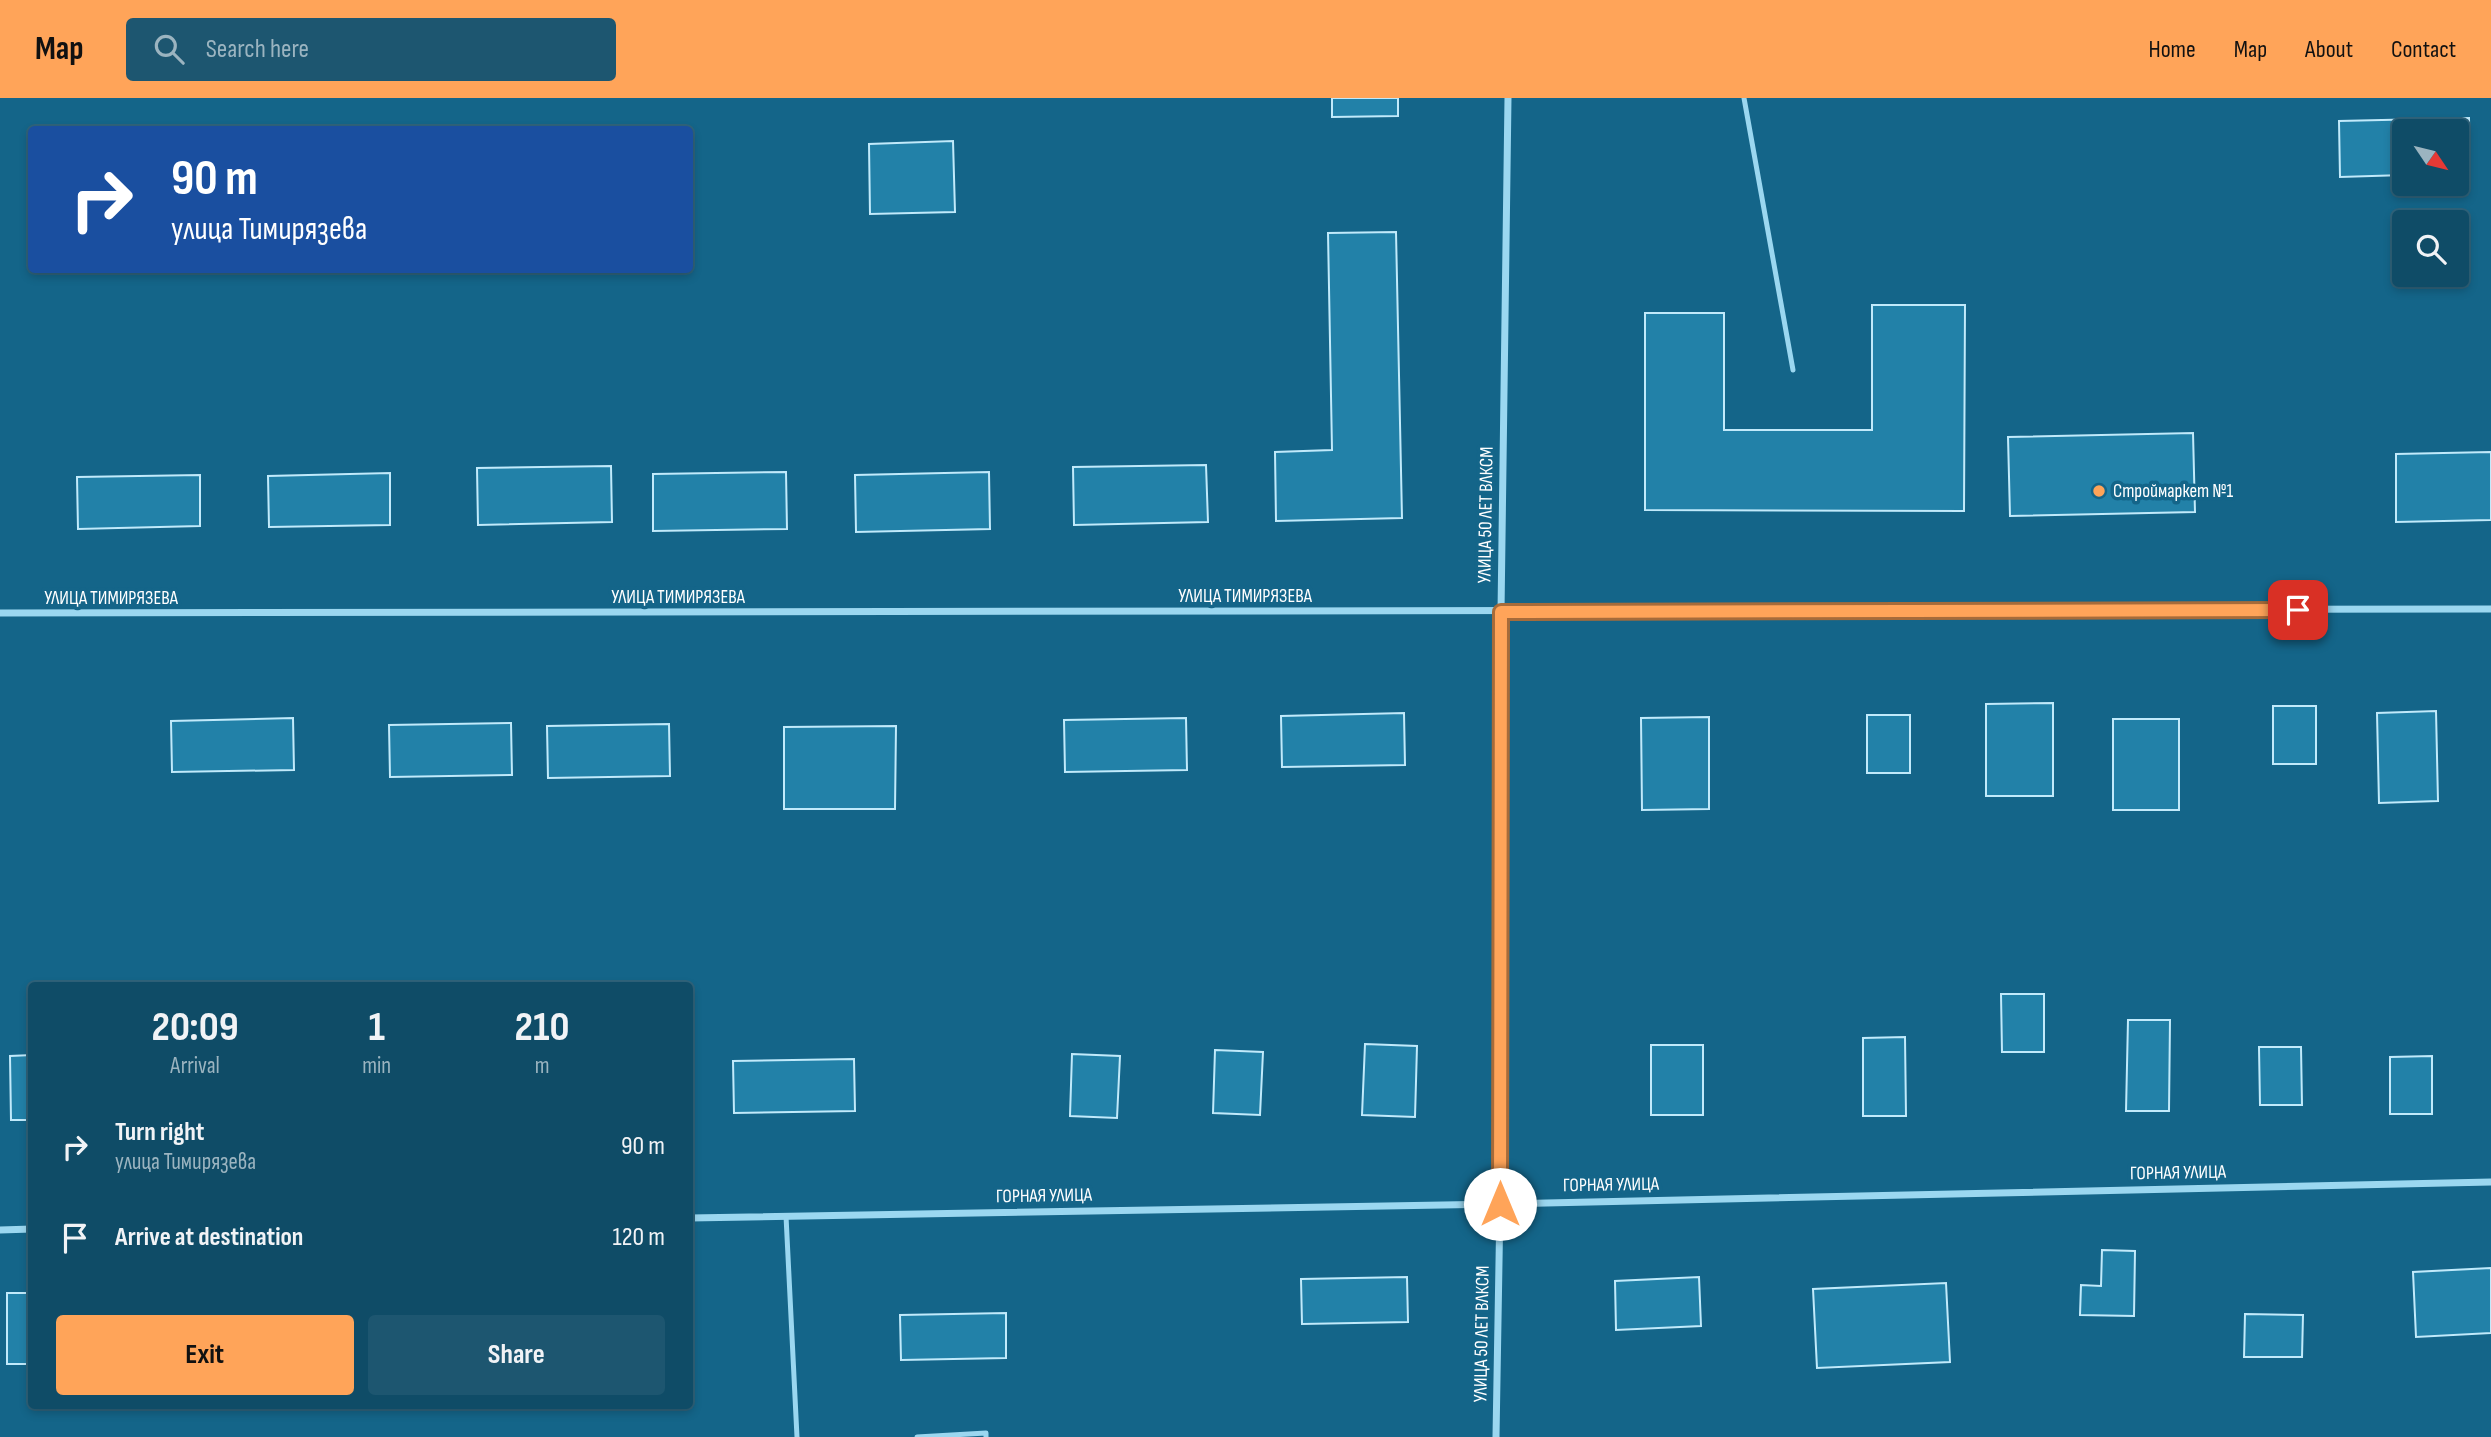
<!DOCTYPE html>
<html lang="en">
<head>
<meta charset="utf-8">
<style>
  :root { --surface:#0f4c67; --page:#1d5670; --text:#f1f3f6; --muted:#9bb4c0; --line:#2f637b; --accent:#ffa459 }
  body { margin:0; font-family:"Sofia Sans Condensed",sans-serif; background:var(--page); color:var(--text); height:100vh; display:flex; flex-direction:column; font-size:26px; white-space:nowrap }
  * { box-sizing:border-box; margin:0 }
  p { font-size:23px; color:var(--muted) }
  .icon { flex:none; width:38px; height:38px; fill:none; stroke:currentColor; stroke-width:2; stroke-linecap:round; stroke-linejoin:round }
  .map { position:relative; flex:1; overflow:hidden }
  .details { position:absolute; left:28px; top:884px; width:665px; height:427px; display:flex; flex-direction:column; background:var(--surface); border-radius:7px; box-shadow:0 4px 10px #0003,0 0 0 2px var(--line) }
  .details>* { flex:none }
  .guide { position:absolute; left:28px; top:28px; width:665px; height:147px; border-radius:7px; box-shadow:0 4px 10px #0003,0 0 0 2px var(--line); background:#1a4fa0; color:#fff; overflow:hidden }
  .needle { width:46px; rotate:125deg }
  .controls { position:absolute; left:2392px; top:21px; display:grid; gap:14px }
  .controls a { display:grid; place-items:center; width:77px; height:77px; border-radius:7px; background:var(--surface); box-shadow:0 4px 10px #0003,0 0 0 2px var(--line); font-size:35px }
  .pin { position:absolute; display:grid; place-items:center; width:60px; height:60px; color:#fff; margin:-30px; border-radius:14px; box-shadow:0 4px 10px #0006 }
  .me { position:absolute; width:77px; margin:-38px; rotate:0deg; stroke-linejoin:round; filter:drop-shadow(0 0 5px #0008) }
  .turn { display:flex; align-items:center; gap:24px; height:147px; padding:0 28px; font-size:32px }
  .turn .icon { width:91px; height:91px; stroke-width:2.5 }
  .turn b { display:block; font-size:49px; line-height:60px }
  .eta { display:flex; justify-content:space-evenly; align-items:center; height:119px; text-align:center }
  .eta b { font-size:42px; font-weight:700; line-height:49px }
  .button { display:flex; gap:14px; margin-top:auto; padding:14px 28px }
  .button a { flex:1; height:80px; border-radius:7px; background:var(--accent); color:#111; font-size:28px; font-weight:700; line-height:80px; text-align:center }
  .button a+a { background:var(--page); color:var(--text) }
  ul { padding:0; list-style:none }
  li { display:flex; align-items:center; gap:21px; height:91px; padding:0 28px }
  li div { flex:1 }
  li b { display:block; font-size:26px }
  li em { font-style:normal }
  header { display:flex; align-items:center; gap:42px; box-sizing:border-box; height:98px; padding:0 35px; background:var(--accent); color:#111 }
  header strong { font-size:33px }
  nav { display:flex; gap:38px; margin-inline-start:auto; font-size:24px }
  .search { width:490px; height:63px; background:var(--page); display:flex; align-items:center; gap:18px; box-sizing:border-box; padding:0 24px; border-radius:7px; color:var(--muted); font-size:26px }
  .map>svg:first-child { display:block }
</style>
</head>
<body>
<header>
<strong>Map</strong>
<div class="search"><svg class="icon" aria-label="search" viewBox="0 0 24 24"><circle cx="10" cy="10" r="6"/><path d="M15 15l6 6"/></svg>Search here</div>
<nav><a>Home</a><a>Map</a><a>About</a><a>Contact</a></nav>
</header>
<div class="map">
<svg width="2491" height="1339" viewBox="0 0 2491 1339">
  <rect width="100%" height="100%" fill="#146589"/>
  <path fill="#2281a8" stroke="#c1eafb" stroke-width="2" d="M1332,0H1398V18L1332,19Z
    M2469,20L2470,76H2457V33H2404V77L2340,79L2339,23Z
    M953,43L955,114L870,116L869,46Z
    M1396,134L1402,420L1276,423L1275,354L1332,352L1328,135Z
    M1872,207H1965L1964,413L1645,412V215H1724V332H1872Z
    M2193,335L2195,414L2010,418L2008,339Z
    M2491,354V422L2396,424V356Z
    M1206,367L1208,424L1074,427L1073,369Z
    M611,368L612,424L478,427L477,370Z
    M786,374L787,431L653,433V376Z
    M989,374L990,431L856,434L855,377Z
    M390,375V427L269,429L268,378Z
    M200,377V428L78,431L77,379Z
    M2053,605V698H1986V606Z
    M2273,608H2316V666H2273Z
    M2436,613L2438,703L2379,705L2377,615Z
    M1404,615L1405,667L1282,669L1281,618Z
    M1867,617H1910V675H1867Z
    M1709,619V711L1642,712L1641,620Z
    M293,620L294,672L172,674L171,623Z
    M1186,620L1187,672L1065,674L1064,622Z
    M2113,621H2179V712H2113Z
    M511,625L512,677L390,679L389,627Z
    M669,626L670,678L548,680L547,628Z
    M896,628L895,711H784V629Z
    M2001,896H2044V954H2002Z
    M2128,922H2170L2169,1013H2126Z
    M1905,939L1906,1018H1863V940Z
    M1365,946L1417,948L1415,1019L1362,1017Z
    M1651,947H1703V1017H1651Z
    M2259,949H2301L2302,1007H2260Z
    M1215,952L1263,954L1260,1017L1213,1015Z
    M1072,956L1120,958L1117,1020L1070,1018Z
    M32,957V1022H11L10,958Z
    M2432,958V1016H2390V959Z
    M854,961L855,1013L734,1015L733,963Z
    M2102,1152L2135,1153L2134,1218L2080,1217L2081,1187L2101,1188Z
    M2491,1170V1235L2416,1239L2413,1174Z
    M1407,1179L1408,1224L1302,1226L1301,1181Z
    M1699,1179L1701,1228L1616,1232L1615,1183Z
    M1946,1185L1950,1264L1817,1270L1813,1191Z
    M7,1195H32V1266H7Z
    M1006,1215V1260L901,1262L900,1217Z
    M2245,1216L2303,1217L2302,1259H2244Z"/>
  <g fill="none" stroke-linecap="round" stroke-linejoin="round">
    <path stroke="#9bd7f0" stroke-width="5" d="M1744,0L1793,272
      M786,1118L797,1339
      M917,1339L986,1335V1339"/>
    <path stroke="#9bd7f0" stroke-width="7" d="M0,515L2491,511
      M690,1120L1500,1106L2491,1084
      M0,1132L32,1131
      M1496,1339L1500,1106L1501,514L1508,0"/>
  </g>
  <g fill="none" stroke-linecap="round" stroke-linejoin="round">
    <g stroke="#a66b3a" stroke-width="18">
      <path id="route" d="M1500,1106L1501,514L2298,512"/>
    </g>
    <use href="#route" stroke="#ffa459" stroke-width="12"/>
  </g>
  <circle fill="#ffa459" stroke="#146589" stroke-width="2.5" cx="2099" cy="393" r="7"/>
  <g text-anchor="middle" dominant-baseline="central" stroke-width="7" stroke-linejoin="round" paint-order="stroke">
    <g font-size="19" fill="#fff" stroke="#146589" text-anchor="start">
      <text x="2113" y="393">Строймаркет №1</text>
    </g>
    <g font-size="19" fill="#fff" stroke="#146589">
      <text transform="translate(1486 417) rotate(-89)">УЛИЦА 50 ЛЕТ ВЛКСМ</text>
      <text x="1245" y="498">УЛИЦА ТИМИРЯЗЕВА</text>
      <text x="678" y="499">УЛИЦА ТИМИРЯЗЕВА</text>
      <text x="111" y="500">УЛИЦА ТИМИРЯЗЕВА</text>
      <text transform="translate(2178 1075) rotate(-1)">ГОРНАЯ УЛИЦА</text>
      <text transform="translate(1611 1087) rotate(-1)">ГОРНАЯ УЛИЦА</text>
      <text transform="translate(1044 1098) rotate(-1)">ГОРНАЯ УЛИЦА</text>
      <text transform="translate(1482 1236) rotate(-89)">УЛИЦА 50 ЛЕТ ВЛКСМ</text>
    </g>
  </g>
</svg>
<div class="controls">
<a><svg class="needle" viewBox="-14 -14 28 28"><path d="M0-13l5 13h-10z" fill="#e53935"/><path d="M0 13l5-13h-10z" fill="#9bb4c0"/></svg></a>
<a><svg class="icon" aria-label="search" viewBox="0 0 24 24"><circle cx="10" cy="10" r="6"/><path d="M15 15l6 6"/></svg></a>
</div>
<div class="pin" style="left:2298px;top:512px;background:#d93025"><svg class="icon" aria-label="arrive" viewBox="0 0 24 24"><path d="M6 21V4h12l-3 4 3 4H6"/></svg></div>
<svg class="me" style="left:1500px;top:1106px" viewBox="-20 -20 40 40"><circle r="19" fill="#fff"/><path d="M0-13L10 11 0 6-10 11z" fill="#ffa459"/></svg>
<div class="guide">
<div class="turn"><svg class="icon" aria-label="right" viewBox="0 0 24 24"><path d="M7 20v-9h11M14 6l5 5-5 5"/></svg><div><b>90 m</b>улица Тимирязева</div></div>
</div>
<section class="details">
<div class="eta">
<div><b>20:09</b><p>Arrival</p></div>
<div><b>1</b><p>min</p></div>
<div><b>210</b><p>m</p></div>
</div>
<ul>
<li><svg class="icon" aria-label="right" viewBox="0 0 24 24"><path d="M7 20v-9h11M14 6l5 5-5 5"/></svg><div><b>Turn right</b><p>улица Тимирязева</p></div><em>90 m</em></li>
<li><svg class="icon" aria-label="arrive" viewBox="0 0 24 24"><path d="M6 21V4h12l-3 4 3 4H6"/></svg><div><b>Arrive at destination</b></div><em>120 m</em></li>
</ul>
<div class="button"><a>Exit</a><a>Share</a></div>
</section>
</div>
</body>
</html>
